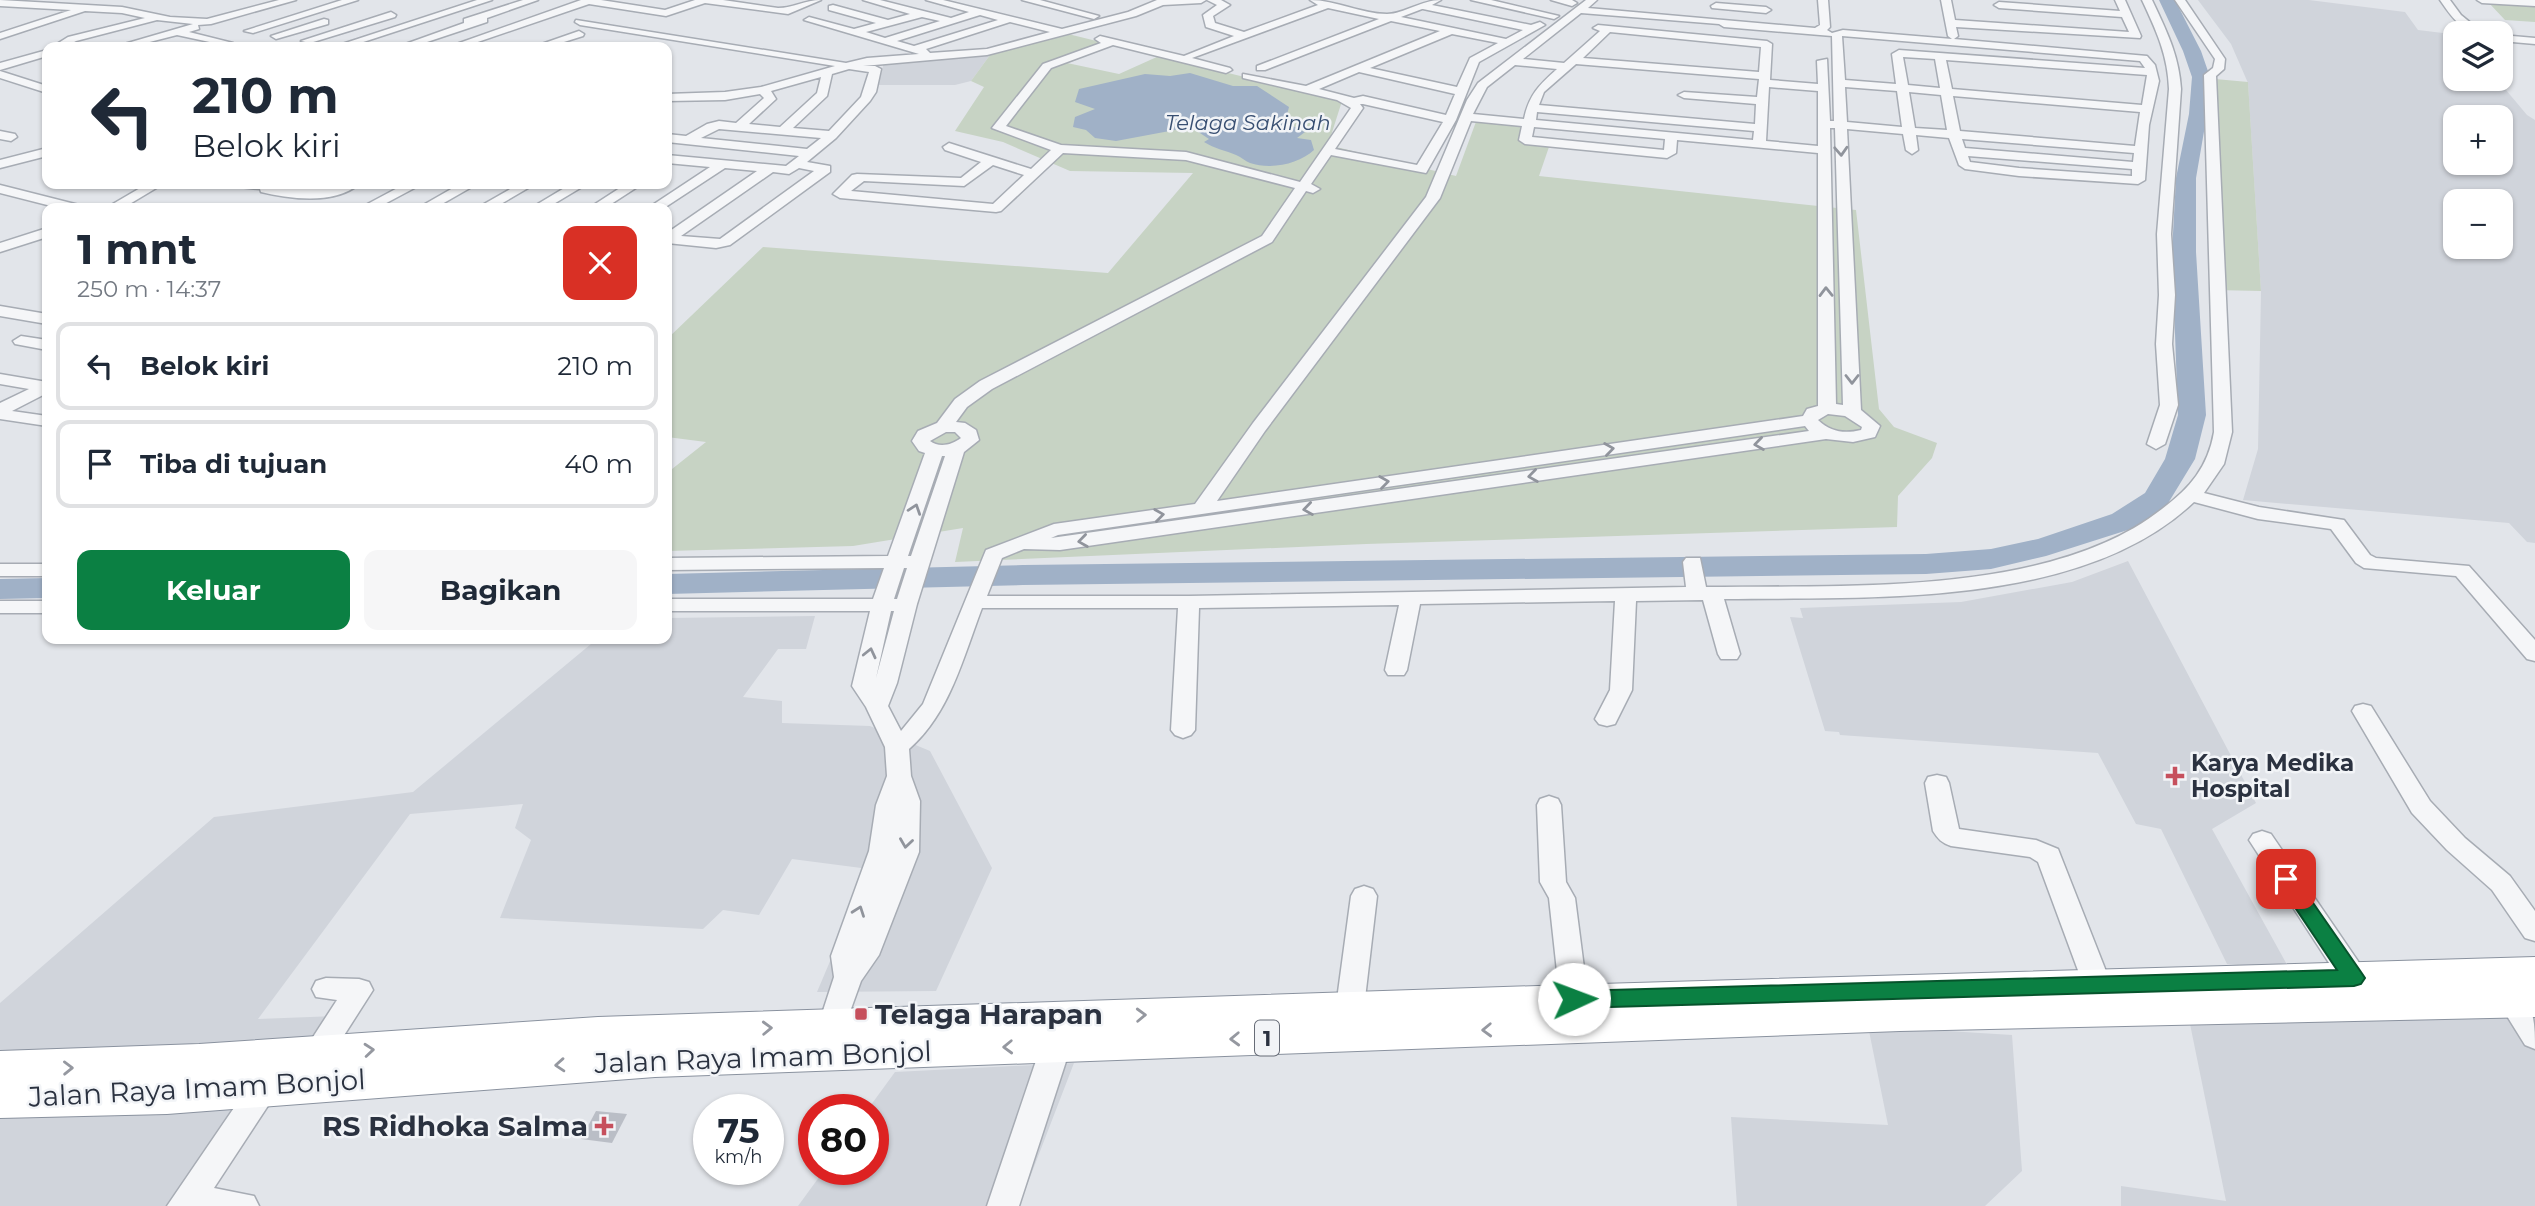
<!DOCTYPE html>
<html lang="id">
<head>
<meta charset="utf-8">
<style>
  :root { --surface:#fff; --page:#f6f6f7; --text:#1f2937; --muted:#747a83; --line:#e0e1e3; --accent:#0b8043 }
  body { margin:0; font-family:Montserrat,sans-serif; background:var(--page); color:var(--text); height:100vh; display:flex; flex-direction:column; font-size:26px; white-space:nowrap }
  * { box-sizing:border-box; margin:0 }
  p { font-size:23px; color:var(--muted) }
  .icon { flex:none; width:38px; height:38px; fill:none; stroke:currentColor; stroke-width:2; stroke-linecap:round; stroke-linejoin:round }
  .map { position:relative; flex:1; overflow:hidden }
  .panel { position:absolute; left:42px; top:203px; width:630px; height:441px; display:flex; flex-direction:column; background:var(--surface); border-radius:14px; box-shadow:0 2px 5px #0004 }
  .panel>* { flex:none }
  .guide { position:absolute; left:42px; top:42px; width:630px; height:147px; border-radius:14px; box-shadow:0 2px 5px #0004; background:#fff; color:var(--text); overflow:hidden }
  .tools { position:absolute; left:2443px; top:21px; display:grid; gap:14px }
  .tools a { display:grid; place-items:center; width:70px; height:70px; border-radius:14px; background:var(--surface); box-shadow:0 2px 5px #0004; font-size:35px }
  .speed { position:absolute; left:693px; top:1094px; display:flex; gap:14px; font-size:35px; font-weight:700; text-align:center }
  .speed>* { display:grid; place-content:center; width:91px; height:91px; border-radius:50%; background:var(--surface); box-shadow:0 2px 5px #0004; line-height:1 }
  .speed small { font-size:18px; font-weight:400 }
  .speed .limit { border:10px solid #d22; background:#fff; color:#111 }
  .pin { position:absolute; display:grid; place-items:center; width:60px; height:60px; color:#fff; margin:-30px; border-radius:14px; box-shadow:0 4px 10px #0006 }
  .me { position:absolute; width:77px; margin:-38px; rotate:88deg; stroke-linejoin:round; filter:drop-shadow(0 0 5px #0008) }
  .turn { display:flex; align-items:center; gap:24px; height:147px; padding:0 35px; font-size:32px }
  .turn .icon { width:91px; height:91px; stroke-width:2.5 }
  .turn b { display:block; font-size:49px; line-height:60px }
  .round { display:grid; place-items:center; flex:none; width:74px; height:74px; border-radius:14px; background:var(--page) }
  .summary { display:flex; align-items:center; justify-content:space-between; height:119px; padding:0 35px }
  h1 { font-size:42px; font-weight:700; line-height:52px }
  .action { display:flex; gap:14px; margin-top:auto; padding:14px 35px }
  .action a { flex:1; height:80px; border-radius:14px; background:var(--accent); color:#fff; font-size:28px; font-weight:700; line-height:80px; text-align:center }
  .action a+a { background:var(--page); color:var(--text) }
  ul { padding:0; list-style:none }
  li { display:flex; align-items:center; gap:21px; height:88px; margin:0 14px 10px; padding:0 21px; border:4px solid var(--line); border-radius:14px }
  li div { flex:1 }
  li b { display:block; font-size:26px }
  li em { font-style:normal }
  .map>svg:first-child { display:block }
</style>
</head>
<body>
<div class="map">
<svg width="2535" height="1206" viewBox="0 0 2535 1206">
  <rect width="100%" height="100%" fill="#e2e5ea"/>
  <path fill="#d0d4db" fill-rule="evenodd" d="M2198,0H2309L2405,12L2418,30L2451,34L2455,37V79H2501V71L2513,80L2488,81L2506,90L2527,115L2535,120V543L2527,542L2509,523L2243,500L2258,449L2261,292L2248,83L2231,44ZM2455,117H2501V163H2455ZM2455,201H2501V247H2455Z
    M990,55L971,81L955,85H878L884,62Z
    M2128,561L2256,803L2212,829L2290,970L2227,964L2161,829L2136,824L2098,753L1840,735L1839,732L1825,731L1790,617L1803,618L1800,608L1961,602L2072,582Z
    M815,616L806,649H778L743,697L782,701V723L870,726L930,751L992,868L936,991L817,992L869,869L792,859L759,915L723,910L703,929L500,918L531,840L515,828L523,804L410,814L258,1019L336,1016L192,1206H0V1003L214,817L413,792L597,639H667V618Z
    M2535,1013V1206H2121V1186L2226,1201L2190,1024Z
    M1868,1026L2012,1035L2022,1171L1985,1206H1737L1731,1117L1888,1125Z
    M1074,1063L1019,1206H798L825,1169H873V1110L868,1109L895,1072Z"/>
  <path fill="#c7d3c4" d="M2489,3L2535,6V22L2505,20Z
    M1068,34L1113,45L1067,63L1119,74L1159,56L1342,101L1328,145L1456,176L1477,119L1528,124L1521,140L1550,144L1539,176L1856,210L1879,409L1894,427L1937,443L1932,458L1898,496L1897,527L1366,544L955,562L963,528L853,546L667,551V473L706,442L667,437V339L763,247L1108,273L1193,173L1070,171L1003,142L955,131L984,87L971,81L990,55Z
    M2215,79L2248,82L2261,291L2214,290Z"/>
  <path fill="#a0b1c7" d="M1190,73L1233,86H1257L1289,107L1285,122L1305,132L1297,138L1311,140L1314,150C1299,164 1271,170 1250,163C1245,161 1241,157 1236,155C1224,150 1215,149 1204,142L1209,139L1191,127L1116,141L1095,138L1086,130L1073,127L1075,117L1095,109L1075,102L1079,89L1145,74L1170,76Z"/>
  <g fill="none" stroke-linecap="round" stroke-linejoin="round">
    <path fill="#a0b1c7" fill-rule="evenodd" d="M2159,0H2175L2201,51L2210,77L2207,114L2196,178V252L2206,415L2195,459L2167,505L2134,528L2046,556L1991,569L1926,574L1023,585L667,594V574L1023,565L1926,554L1991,549L2038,539L2112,514L2145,493L2165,459L2178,415L2172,252L2176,178L2189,114L2192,77L2183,51Z
      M47,578V598L0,599V579Z"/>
  </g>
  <path fill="#babec6" d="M596,1111L627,1114L612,1143L581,1139Z"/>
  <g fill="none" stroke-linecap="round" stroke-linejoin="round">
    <g stroke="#a7acb4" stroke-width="3">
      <path id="minor" d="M0,0L122,7L170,17L207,19L279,0H296L211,24L198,25L199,29L189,32L233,43V47L177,35L130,47H114L193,24L157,20L76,41L65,47H52L68,37L145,18L122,13L85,11L0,39V33L71,10L0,6Z
        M342,0H358L253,33L244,31Z
        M477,0H492L348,47H333Z
        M523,0H538L487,18V22L412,47H397L464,23V19Z
        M581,0H601L665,10L695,0H723L778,8C793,8 805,0 821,0L788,14L705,3L666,16L589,4L463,47H448Z
        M863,0H880L951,18L969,12L926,0H943L1062,29L1128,12L1157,0H1206L1201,3L1163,5L1136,16L987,55L863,66H875L881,69L876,92L870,101L836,138L807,162L830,166V172L730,245L716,248L667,243V233L757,171L725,168L664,208H648L710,167L667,163V155L786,166L799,156L667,142V134L686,136L707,124L719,121L736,123L764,98L760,94L725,100L667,101V94L725,92L761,87L835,66L580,25L575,22L576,20L846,63L867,58L919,54L804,20L809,17L854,29L876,23L829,10V6L833,5L888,20L910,14ZM980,15L998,20L914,46L897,41ZM922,17L940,21L885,38L866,32ZM1010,22L1050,32L987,49L930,53L926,49ZM849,69L869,72L861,97L829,131L793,128L827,96L832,74ZM821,77L817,93L780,127L749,124L776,99L771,91ZM719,129L821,138L807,149L701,138ZM799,168L814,171L720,239L681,236L773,172L789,174Z
        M1022,0H1040L1099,16L1094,19Z
        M1207,0H1221L1230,5L1213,16L1215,23L1244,32L1318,5L1310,0C1336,0 1361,14 1387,14C1404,14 1421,0 1441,0L1432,5L1531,25L1540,22L1545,25L1479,62L1456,120L1426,173L1331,155L1311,184L1320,189L1313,193L1306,191L1272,242L992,389L967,407L956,422L965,423L976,430L979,440L964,452L917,604L897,683L888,706L901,731L923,704L986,550L1054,524L1195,504L1253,423L1426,197L1467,100L1478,83L1586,0H1597L1588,8L1815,28L1820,25L1818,0H1828L1830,27L1827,30L1832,33L1843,30L1952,39L1948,36L1941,0H1951L1955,20L2129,32L2122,17L1999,8L1994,5L1999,2L2120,11L2115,0H2125L2141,36L2140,38L1956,27L1958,36L1954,39L2147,56L2155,65L2159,81L2149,125L2145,180L2138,184L2019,176L1965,169L1959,165L1949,138L1916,135L1918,150L1912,154L1906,150L1903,134L1847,129L1861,410L1880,426L1875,437L1853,442L1826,439L1060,550L1024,549L1002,558L987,596H1189L1686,587L1683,562L1686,558H1700L1706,587C1844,585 2050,597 2162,509C2190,488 2208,467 2214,432L2204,75L2213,68L2215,59L2175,0H2185L2225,59L2224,69L2216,76L2232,432L2224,464L2204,493L2259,507L2344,520L2370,555L2376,558L2469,566L2535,640V661L2527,659L2456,576L2364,568L2356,563L2331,529L2258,519L2194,502C2081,609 1871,597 1724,599L1740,654L1737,659H1721L1718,654L1703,600L1636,601L1632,690L1615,724L1607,726L1599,724L1595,719L1610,690L1615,601L1420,604L1407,670L1404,675H1388L1385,670L1399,605L1199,608L1195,730L1191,735L1183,738L1175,735L1171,730L1178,608H982C963,658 950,713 909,749L911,776L920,801L919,852L879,955L861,981L842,1034L832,1038L822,1034L818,1026L834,977L831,956L869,851L876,805L887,776L885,747L866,707L852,686L870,611H667V599H873L884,568L667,570V558L888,556L925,453L919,451L912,441L918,431L937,423L955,399L980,381L1262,236L1295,188L1186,160L1063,153L1001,211L996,212L840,198L833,194L852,175L857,174L961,178L981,162L945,150L943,147L949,143L1031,169L1051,150L992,128L1043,64L1101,43L1095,39L1100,36L1184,56L1234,36L1206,27L1203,15L1217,5ZM1328,8L1379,19L1257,66V70H1265L1391,21L1440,31L1306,86L1243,74V78L1337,100L1351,108L1300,182L1186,152L1061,145L1006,126L1051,68L1113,45L1226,73L1232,70L1230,68L1192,58ZM1422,9H1423L1523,30L1506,39L1401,17ZM1581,13L1719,24L1724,27L1832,36L1834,121H1830L1827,59L1817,61L1818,84L1770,80L1772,44L1767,41L1598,25L1593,28L1600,31L1564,63L1523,59ZM1610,32L1761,47L1759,72L1583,58ZM1452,34L1498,43L1470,58L1457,87L1370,68ZM1842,36L2140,61L2145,68L1899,50L1892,54L1896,84L1845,80ZM1903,57L1935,59L1940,88L1908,85ZM1946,60L2147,75L2142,105L1952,89ZM1576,64L1759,79L1757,97L1684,92L1678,95L1684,98L1756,104L1755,124L1539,105L1544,92ZM1515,65L1557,69C1539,85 1529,95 1524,119L1473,114L1487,87ZM1359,72L1455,94L1446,115L1363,96L1354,98L1319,89ZM1769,87L1818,91V146L1766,141ZM1845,87L1897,91L1902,127L1847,122ZM1909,92L1941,95L1947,130L1915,128ZM1953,96L2140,112L2135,146L1960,131ZM1360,104H1363L1443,122L1417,165L1335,149L1363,108ZM1537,112L1754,131L1753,140L1536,120ZM1471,121L1522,126L1519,140L1525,144L1667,158L1676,153L1677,140L1818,153V406L1807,409L1803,416L1217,501L1265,431L1440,198ZM1534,127L1665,139L1664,150L1532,137ZM1830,128H1835L1843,405L1836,404ZM1962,139L2134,153L2133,162L1965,148ZM1968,156L2132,169V176L2019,168L1970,162ZM993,165L1024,175L993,204L851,191L864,181L964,186ZM1828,414L1845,416L1862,427L1861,430C1844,434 1831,432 1818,420ZM1805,426L1809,431L1051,538L1058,535ZM946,432H955L961,438C952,445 939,448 930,441ZM942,456H945L911,556H908ZM904,568H907L897,599H894ZM891,611H894L876,678Z
        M1471,0H1491L1559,16L1554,19Z
        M1551,0H1572L1577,3L1572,6Z
        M2142,0H2152C2166,30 2179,55 2181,89L2171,234L2175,295L2172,344L2178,405L2165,444L2156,449L2147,444L2160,405L2156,344L2159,295L2157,234L2169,89C2168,55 2156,30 2142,0Z
        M2440,0H2450L2461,15L2483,33C2462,33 2451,16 2440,0Z
        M2477,0H2535V6L2482,3Z
        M1716,3L1766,7L1771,10L1766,13L1712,8L1711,6Z
        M391,12L396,15L395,17L310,43L301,41Z
        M324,19L328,20V24L276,39L271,36Z
        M579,31L584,34L583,36L548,47H533Z
        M2501,35L2535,38V44L2501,41Z
        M47,50V56L0,70V63Z
        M0,71L47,86V93L0,78Z
        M0,131L15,134L17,137L11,141L0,139Z
        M47,148V156L0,168V160Z
        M147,184H163L123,208H106Z
        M237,184H278L276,187C305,193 330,183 359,184C335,205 290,199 261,192L260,189L239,187Z
        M405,184H422L377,208H360Z
        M460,184H477L435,208H418Z
        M519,184H535L494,208H477Z
        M571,184H587L547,208H531Z
        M626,184H642L605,208H589Z
        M0,185L79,205L81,208H59L0,193Z
        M47,228V237L0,252V243Z
        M0,306L47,314V324L0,316Z
        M21,336L47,340V350L15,344L13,341Z
        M0,374L47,382V393L12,411L47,416V426L0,419V403L29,389L0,384Z
        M0,564H47V576H0Z
        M0,601H47V613H0Z
        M2363,704L2371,706L2430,801L2465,838L2510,876L2535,911V941L2525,938L2492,890L2447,850L2412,813L2352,711L2355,706Z
        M1937,775L1946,777L1949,783L1959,829L2036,840L2058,849L2111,984L2107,992L2097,995L2087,992L2083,984L2038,862L2030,857L1951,846C1942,843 1938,839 1933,831L1925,783L1928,777Z
        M1549,796L1558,799L1561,805L1566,882L1575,898L1588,999L1584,1007L1574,1010L1564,1007L1560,999L1549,898L1540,882L1537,805L1540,799Z
        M2262,831L2271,834L2364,970L2368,978L2364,986L2354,989L2344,986L2249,840L2253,834Z
        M1364,886L1373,889L1377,896L1364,1007L1360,1015L1350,1018L1340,1015L1336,1007L1351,896L1355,889Z
        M326,978L359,979L369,982L373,990L327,1062L317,1066L307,1062L302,1054L337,1000L316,997L312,989L316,981Z
        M2511,989C2535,998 2535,1025 2535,1049L2525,1045L2497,1000L2501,992Z
        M1056,1034L1066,1038L1071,1046L1019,1206H987L1041,1046L1046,1038Z
        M266,1073L277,1077L281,1086L214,1188L254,1196L259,1206H167L255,1077Z"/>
    </g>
    <g stroke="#8a929f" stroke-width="2">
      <path id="highway" d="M2535,957V1017L1900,1031L655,1077L167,1114L0,1118V1051L199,1044L598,1017L1566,985Z"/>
    </g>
    <use href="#minor" fill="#f5f6f8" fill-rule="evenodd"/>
    <use href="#highway" fill="#fff" fill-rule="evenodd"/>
  </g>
  <defs><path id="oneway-chevron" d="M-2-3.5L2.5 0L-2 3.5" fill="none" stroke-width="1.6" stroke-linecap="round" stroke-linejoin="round" transform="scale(1.75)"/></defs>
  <g stroke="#90949c">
    <use href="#oneway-chevron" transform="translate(1841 151) rotate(87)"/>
    <use href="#oneway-chevron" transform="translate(1826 292) rotate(-91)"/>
    <use href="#oneway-chevron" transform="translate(1852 379) rotate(90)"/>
    <use href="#oneway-chevron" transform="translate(1759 444) rotate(172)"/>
    <use href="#oneway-chevron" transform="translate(1609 449) rotate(-8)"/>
    <use href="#oneway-chevron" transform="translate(1533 476) rotate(172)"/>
    <use href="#oneway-chevron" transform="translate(1384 482) rotate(-8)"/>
    <use href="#oneway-chevron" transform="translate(915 509) rotate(-71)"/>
    <use href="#oneway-chevron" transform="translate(1308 509) rotate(172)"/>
    <use href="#oneway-chevron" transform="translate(1159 515) rotate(-8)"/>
    <use href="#oneway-chevron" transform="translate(1083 541) rotate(172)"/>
    <use href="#oneway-chevron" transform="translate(870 653) rotate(-77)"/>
    <use href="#oneway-chevron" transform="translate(906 843) rotate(98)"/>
    <use href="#oneway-chevron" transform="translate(859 911) rotate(-70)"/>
  </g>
  <g stroke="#9598a0">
    <use href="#oneway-chevron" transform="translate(1141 1015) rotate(-2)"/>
    <use href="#oneway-chevron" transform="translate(767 1028) rotate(-2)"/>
    <use href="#oneway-chevron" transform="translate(1487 1030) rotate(178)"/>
    <use href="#oneway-chevron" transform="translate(1235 1039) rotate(178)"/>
    <use href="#oneway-chevron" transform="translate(1008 1047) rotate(178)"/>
    <use href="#oneway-chevron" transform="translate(369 1050) rotate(-5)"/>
    <use href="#oneway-chevron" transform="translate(560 1065) rotate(176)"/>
    <use href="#oneway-chevron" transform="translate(68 1068) rotate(-1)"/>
  </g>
  <path fill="#0b8043" stroke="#07532c" stroke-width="2" d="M2286,872L2293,874L2361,972L2365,978L2361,984L2354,986L1574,1008L1567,1005L1563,999L1567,993L1574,991L2337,970L2276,879L2279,874Z"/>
  <g fill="#c6505d" stroke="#f2f4f7" stroke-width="2.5">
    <path d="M2171.5 765.5h7v7h7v7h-7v7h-7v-7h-7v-7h7z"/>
    <rect x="854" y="1007" width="14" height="14" rx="3.5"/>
    <path d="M600.5 1115.5h7v7h7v7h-7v7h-7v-7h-7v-7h7z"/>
  </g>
  <g text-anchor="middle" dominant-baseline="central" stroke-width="5" stroke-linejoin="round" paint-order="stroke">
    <g font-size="21" font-style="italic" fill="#384f72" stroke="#f2f4f7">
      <text x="1248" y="122">Telaga Sakinah</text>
    </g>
    <rect fill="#f2f4f7" stroke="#676c77" stroke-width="2" x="1255" y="1020.5" width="24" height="35" rx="5"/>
    <g font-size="21" font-weight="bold" fill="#2b3240">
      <text x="1267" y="1038">1</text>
    </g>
    <g font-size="23" font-weight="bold" fill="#2b3240" stroke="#f2f4f7" text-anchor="start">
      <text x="2191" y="763">Karya Medika<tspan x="2191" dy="26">Hospital</tspan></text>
    </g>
    <g font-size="28" font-weight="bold" fill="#2b3240" stroke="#f2f4f7" text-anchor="start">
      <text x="875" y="1014">Telaga Harapan</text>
      <text x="588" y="1126" text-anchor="end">RS Ridhoka Salma</text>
    </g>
    <g font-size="28" fill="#2b3240" stroke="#f2f4f7">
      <text transform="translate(763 1057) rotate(-2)">Jalan Raya Imam Bonjol</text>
      <text transform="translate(197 1088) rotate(-3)">Jalan Raya Imam Bonjol</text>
    </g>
  </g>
</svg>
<div class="tools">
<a><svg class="icon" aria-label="layers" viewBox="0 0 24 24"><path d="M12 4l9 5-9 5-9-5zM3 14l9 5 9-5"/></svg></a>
<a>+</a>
<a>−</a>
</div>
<div class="speed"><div>75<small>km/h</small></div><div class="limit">80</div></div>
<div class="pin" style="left:2286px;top:879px;background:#d93025"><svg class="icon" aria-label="arrive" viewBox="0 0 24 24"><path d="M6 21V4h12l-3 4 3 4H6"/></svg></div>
<svg class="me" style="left:1574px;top:999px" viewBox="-20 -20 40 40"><circle r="19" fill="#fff"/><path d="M0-13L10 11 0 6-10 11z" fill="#0b8043"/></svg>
<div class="guide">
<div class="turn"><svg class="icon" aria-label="left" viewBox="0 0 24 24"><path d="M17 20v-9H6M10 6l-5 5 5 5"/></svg><div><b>210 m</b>Belok kiri</div></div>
</div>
<section class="panel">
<div class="summary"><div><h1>1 mnt</h1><p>250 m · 14:37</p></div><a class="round" style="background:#d93025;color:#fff"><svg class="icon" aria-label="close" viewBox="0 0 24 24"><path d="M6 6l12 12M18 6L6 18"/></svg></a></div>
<ul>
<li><svg class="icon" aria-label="left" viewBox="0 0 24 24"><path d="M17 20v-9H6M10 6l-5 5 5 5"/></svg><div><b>Belok kiri</b></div><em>210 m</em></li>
<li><svg class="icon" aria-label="arrive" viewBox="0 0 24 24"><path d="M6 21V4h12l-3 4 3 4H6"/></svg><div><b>Tiba di tujuan</b></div><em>40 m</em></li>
</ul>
<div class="action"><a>Keluar</a><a>Bagikan</a></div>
</section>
</div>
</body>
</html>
